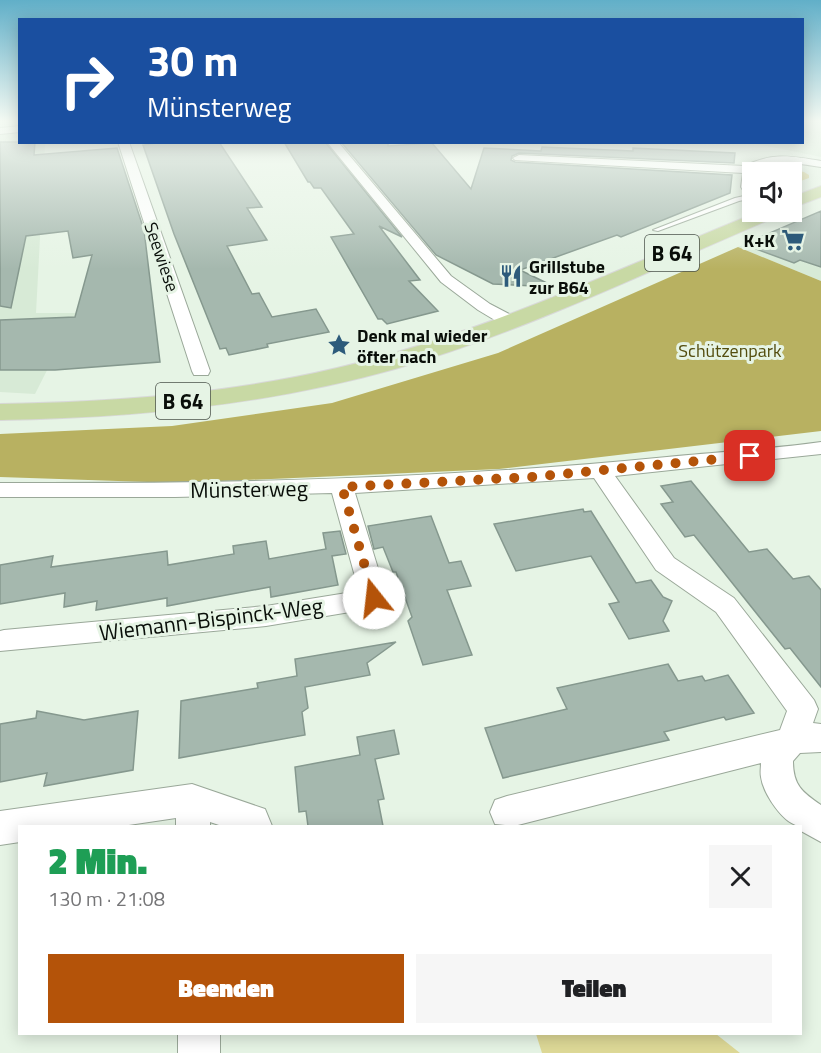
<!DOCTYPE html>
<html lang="de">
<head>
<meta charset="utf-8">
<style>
  :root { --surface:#fff; --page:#f6f6f6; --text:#202124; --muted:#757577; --accent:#b45309 }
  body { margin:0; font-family:"Titillium Web",sans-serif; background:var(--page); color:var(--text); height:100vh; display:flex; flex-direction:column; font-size:22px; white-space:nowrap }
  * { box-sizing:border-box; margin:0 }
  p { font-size:20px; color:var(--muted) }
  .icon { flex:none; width:33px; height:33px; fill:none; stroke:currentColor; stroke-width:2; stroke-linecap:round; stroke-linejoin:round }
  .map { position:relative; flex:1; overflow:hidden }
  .details { position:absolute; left:18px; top:825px; width:784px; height:210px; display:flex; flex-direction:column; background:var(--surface); border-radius:0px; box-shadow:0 3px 15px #0003 }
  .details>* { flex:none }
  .guide { position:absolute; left:18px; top:18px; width:786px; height:126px; border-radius:0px; box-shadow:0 3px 15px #0003; background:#1a4fa0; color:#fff; overflow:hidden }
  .controls { position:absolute; left:742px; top:162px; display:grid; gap:12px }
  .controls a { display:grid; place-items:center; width:60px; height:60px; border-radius:0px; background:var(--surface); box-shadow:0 3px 15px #0003; font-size:30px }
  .pin { position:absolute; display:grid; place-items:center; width:51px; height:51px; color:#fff; margin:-26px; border-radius:12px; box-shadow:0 3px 9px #0006 }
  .me { position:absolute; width:66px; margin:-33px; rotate:344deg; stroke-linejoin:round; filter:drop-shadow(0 0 4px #0008) }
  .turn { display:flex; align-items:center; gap:21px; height:126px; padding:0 30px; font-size:27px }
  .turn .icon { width:78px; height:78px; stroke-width:2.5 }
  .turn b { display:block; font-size:42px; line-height:51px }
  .round { display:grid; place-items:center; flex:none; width:63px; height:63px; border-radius:0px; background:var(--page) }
  .overview { display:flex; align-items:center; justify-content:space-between; height:102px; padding:0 30px }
  h1 { font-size:36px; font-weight:800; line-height:45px; color:#1e9e55 }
  .button { display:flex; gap:12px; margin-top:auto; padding:12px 30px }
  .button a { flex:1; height:69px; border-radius:0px; background:var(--accent); color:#fff; font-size:24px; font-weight:800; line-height:69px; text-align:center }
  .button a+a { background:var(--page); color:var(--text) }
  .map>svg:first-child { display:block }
</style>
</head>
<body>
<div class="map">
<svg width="821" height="1053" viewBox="0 0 821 1053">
  <rect width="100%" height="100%" fill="#e6f4e5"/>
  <path fill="#d7ead6" d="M803,121H821V157L757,144L679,143L802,142Z
    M19,131L20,142L45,144L36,313H76L35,394L0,392V133Z
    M821,211V281L738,247Z"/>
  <path fill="#ded997" d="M771,165L804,172L809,175V178L792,184V172H758Z
    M536,1034H716L740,1053H542Z"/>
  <path fill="#b8b161" d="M738,247L821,281V431L499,469L177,483L0,477V434L172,426L332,403L498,353Z"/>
  <path fill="#a5b8ae" stroke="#85988e" stroke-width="1.5" d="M0,142H35L34,155L117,148L144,230L160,362L55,370H0V320L75,317L92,255L73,258L68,231L26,236L11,308L0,306Z
    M165,142H219L262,207L247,208L267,240L227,246L252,294L259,293L272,317L316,309L329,332L267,344L268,347L229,355L226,348L220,349L174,234L143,145Z
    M284,142H325L402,237L379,226L420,280L409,281L438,311L387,324L382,319H378L331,237L354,234L321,188H314L310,182H308Z
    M341,142H388V146L432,143L471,189L484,148L541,151L542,147L633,151V148L735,153L734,163L519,153L512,156L511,160L515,162L732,175L730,193L621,237L617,235L520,270L555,287L493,284L436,255Z
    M821,211V267L800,260L794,263L756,249L771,242L758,238Z
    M691,481L749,552L767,549L793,579L809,576L821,590V687L790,648L785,649L694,535L685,537L661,504L673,502L661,486Z
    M583,509L584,512L591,511L636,583L651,580L663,597L672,601L663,621L669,631L629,639L609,604L619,602L591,556L516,571L494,524Z
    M431,516L449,563L461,561L471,586L447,590L472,655L423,665L408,621L412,617L396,572H393L383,547L374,549L368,526Z
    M340,531L346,554L332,556L338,585L271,597L270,587L167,606V598L96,610L97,601L64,607L65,593L0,604V565L53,556L51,567L167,551L168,565L234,554L233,546L266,541L269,559L326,549L323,533Z
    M396,642L367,663L370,675L305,687L308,708L302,712L305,735L179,758L181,701L258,688L257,683L297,676L295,659Z
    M668,664L678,681L702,676L705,681L728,675L754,713L726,720L724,717L664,732L669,740L503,778L485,728L567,709L557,688Z
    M37,711L84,720L138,711L133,770L44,786L47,773L0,782V724L36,718Z
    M394,730L399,754L375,759L384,799L378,800L383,826H308L306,811L299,812L295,767L360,755L357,737Z"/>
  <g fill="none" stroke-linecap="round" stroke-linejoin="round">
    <g stroke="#9aa899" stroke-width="2">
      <path id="service" d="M753,194V198L739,201L658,231L653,230L735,198Z"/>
    </g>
    <g stroke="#9aa899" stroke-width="2">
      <path id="minor" d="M20,126V132L0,134V128Z
        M118,142H129L210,371L208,375H194L192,371Z
        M327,142H338L451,276L490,304L515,317L517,321L515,325H503L478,310L441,282Z
        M519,155L744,166C774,152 790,156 821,161V167C793,163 779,159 753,171V195C747,196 744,192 741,187L743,173L515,160L513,158Z
        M821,442V454L615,476L674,558L734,598L814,700L818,709L813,723L821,724V752L800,753L793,761C793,785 802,792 821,805V842L801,831V826C784,826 763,793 761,777C760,773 761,767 761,763L514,826L495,824L490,812L495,800L507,796L780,730L787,711L716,612L656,570L594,478L355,493L387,598L383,605L374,608L266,626L0,651V631L4,630L266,606L359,591L332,493L175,497H0V483C223,484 445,479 667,457C719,452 770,449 821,442Z
        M192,784L265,809L272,826H222L210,822V826H176V818L122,826H20V842L0,845V811Z
        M178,1034H220V1053H178Z"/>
    </g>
    <g stroke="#d8d8d8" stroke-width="2">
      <path id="primary" d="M821,186V197L792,208V197Z
        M758,212H781L778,216C652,269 527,331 395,369C266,405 134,418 0,420V404C113,402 227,394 337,368C483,334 620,268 758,212Z"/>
    </g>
    <use href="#service" fill="#fff" fill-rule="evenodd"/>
    <use href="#minor" fill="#fff" fill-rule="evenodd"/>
    <use href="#primary" fill="#c8d9a4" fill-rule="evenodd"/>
  </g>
  <linearGradient id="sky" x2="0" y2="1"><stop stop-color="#61afc8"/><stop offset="0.45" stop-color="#f4faf3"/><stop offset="1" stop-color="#f4faf3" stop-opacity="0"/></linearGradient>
  <rect width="821" height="269" fill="url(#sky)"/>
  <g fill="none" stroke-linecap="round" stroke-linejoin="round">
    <path stroke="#b45309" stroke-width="10" stroke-dasharray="0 18" d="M374,598L342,487L531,477L750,456"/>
  </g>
  <defs>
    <g id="supermarket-bare" transform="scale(1.8)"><path d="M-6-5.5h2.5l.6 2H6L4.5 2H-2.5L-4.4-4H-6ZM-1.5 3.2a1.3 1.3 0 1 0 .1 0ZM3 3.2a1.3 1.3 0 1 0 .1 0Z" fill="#2d5b7b" stroke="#e6f4e5" stroke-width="2.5" paint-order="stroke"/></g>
    <g id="restaurant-bare" transform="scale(1.8)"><path d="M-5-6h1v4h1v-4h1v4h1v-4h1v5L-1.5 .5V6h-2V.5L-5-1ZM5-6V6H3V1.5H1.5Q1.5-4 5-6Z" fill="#2d5b7b" stroke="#e6f4e5" stroke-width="2.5" paint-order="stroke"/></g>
    <g id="sight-bare" transform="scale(1.8)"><path d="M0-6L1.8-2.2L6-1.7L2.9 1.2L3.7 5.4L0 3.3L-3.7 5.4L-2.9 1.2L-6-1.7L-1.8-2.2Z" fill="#2d5b7b" stroke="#e6f4e5" stroke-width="2.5" paint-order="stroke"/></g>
  </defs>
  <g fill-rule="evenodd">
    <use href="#supermarket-bare" x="793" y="240"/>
    <use href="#restaurant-bare" x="511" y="276"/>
    <use href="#sight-bare" x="339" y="345"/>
  </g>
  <g text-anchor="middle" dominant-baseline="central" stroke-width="6" stroke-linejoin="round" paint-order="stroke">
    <g font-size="18" font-weight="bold" fill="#090e09" stroke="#e6f4e5" text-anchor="start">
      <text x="775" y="240" text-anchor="end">K+K</text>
      <text x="529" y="266">Grillstube<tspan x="529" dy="21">zur B64</tspan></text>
      <text x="357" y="335">Denk mal wieder<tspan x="357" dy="21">öfter nach</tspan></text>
    </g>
    <g font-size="18" fill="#090e09" stroke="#e6f4e5">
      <text transform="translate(162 257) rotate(71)">Seewiese</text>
    </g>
    <g font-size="18" fill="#534d0e" stroke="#e6f4e5">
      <text x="730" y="350">Schützenpark</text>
    </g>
    <g fill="#e6f4e5" stroke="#4b534b" stroke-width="1.5">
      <rect x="645" y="235" width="54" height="36" rx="4.5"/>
      <rect x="156" y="383" width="54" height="36" rx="4.5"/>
    </g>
    <g font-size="21" font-weight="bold" fill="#090e09">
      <text x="672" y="253">B 64</text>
      <text x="183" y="401">B 64</text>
    </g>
    <g font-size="22" fill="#090e09" stroke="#e6f4e5">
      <text transform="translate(249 489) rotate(-1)">Münsterweg</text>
      <text transform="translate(211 619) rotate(-7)">Wiemann-Bispinck-Weg</text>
    </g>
  </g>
</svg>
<div class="controls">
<a><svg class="icon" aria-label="sound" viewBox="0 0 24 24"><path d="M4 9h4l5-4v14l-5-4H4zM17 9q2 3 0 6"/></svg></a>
</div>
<div class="pin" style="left:750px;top:456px;background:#d93025"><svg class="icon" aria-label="arrive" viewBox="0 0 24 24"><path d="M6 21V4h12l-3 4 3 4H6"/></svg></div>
<svg class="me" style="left:374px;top:598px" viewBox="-20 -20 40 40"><circle r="19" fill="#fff"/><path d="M0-13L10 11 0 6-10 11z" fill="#b45309"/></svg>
<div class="guide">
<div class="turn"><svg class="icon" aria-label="right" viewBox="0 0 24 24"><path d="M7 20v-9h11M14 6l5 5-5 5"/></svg><div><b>30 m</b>Münsterweg</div></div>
</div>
<section class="details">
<div class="overview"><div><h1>2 Min.</h1><p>130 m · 21:08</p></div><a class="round"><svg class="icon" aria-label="close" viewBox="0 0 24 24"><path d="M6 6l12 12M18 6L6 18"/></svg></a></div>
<div class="button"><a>Beenden</a><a>Teilen</a></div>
</section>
</div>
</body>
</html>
